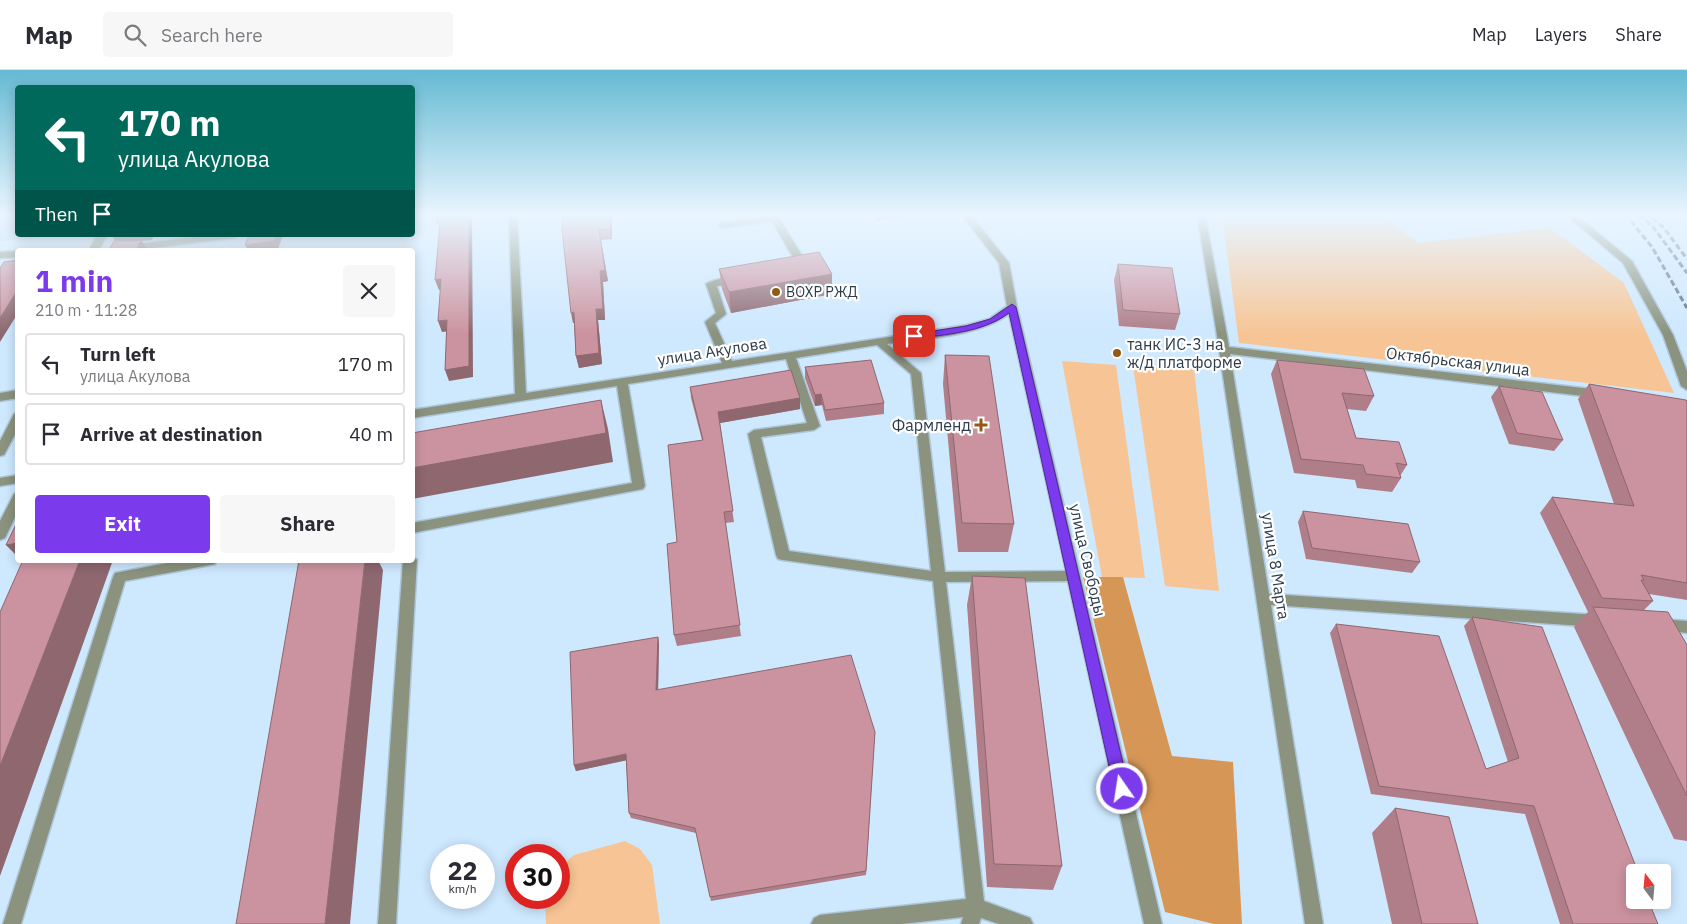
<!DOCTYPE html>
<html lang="en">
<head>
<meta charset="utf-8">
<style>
  :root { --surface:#fff; --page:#f7f7f7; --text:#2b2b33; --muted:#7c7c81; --line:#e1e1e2; --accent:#7c3aed }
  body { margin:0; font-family:"IBM Plex Sans",sans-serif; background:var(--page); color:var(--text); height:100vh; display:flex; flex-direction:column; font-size:19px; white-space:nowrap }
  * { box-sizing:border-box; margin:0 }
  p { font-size:16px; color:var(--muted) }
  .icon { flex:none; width:28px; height:28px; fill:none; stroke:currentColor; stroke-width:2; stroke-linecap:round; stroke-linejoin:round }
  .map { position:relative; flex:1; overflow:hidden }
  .details { position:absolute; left:15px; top:178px; width:400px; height:315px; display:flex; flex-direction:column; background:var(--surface); border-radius:5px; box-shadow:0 2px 12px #0003 }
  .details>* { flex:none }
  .banner { position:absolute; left:15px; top:15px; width:400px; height:152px; border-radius:5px; box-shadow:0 2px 12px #0003; background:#00695c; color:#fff; overflow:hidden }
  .needle { width:32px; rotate:344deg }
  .controls { position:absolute; left:1626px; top:794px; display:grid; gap:10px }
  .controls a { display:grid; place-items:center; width:45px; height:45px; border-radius:5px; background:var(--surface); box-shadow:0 2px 12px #0003; font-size:25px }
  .speed { position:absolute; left:430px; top:774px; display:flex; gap:10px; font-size:25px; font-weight:700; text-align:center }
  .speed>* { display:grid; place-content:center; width:65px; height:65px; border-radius:50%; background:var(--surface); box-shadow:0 2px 12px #0003; line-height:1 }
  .speed small { font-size:12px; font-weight:400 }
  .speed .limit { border:8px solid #d22; background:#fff; color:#111 }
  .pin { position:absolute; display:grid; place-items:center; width:42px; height:42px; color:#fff; margin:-21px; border-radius:10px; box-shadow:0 2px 8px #0006 }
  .me { position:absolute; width:55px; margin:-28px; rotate:347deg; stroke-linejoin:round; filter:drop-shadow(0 0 4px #0008) }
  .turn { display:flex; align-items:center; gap:18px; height:105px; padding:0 20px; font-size:22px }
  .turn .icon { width:65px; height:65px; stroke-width:2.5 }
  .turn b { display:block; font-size:35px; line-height:42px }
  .then { display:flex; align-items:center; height:48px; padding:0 20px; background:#0003; gap:10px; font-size:19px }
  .round { display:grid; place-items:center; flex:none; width:52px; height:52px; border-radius:5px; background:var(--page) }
  .head { display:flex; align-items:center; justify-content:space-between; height:85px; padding:0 20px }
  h1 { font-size:30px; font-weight:800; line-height:38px; color:var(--accent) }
  .primary-button { display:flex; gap:10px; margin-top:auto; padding:10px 20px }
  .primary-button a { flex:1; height:58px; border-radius:5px; background:var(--accent); color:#fff; font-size:20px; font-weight:800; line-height:58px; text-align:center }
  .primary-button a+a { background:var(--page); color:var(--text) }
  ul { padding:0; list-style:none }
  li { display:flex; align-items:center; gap:15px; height:62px; margin:0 10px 8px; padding:0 10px; border:2px solid var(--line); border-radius:5px }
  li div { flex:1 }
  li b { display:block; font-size:19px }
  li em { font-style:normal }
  header { display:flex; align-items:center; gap:30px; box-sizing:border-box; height:70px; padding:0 25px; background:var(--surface); border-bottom:1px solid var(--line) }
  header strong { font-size:24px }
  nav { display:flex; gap:28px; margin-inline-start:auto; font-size:18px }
  .search { width:350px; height:45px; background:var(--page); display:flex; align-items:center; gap:12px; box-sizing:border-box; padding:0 18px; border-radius:5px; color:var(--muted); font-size:19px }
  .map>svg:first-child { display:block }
</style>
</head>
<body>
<header>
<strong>Map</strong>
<div class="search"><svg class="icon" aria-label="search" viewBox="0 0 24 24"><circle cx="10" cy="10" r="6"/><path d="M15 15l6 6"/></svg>Search here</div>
<nav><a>Map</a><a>Layers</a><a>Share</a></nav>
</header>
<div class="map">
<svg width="1687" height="854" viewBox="0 0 1687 854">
  <rect width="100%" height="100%" fill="#cee8fe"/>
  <path fill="#bdd9f3" d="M0,144H17L18,165H54L0,172Z"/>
  <path fill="#f7c595" d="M1222,144H1381L1418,173L1550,158L1624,213L1674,323L1239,273Z
    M1062,291L1116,295L1145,508L1102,507Z
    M1133,296L1194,299L1219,521L1165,516Z
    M625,771L640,779L652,795L660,854H546L545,828H559V798L574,785Z"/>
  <path fill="#d69655" d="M1083,507H1123L1172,686L1233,692L1242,854H1214L1165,842Z"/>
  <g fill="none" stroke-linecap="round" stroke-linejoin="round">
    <g stroke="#adc6da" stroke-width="3">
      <path id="minor" d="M509,144H517L526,323L722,293L705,252L716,243L706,214C713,209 735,205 742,210L737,213L717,216L726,244L715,253L732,291L967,255L989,249L1007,236L999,193L961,144H970L1009,193L1017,237L1162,854H1144L1068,511L946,512L984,831L1030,848L1033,854H999L981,848L979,854H961L963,847L902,854H811L814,848L820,845L966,829L933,511L783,490L778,489L776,485L748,364L754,360L807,353L786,289L628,314L645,416L643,419L412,463V453L632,413L617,316L412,348V340L515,324ZM1009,244L1066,501L945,502L921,303L887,274C925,268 978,267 1009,244ZM877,275L911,304L931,501L789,481L761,367L814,360L820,356L796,288Z
        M1197,144H1205L1229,277L1600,320L1606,324L1600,328L1230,284L1269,524L1598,545L1603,547L1605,551L1603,555L1598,557L1271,535L1323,854H1305L1216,259Z
        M1565,144H1575L1632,191L1673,265L1687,301V320L1681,316L1663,265L1623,193Z
        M775,145L779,148L809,197L807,199L798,200L796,198L798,196L772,151L722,158L718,155L722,152Z
        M97,165H107L99,180H89Z
        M212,165H239L234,168L135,180H108L113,177Z
        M18,181V187L0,188V182Z
        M18,320V328L0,331V323Z
        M18,343V359L4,385L0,386V371L14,344Z
        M18,405V413L0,416V408Z
        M18,423V441L5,468L0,470V451L14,424Z
        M412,486L417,490L396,854H378L403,490H412Z
        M183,490H217L215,494L210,495L125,511L21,854H3L113,507L115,503L120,502Z
        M1660,549L1687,551V563L1655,559L1653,555L1655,551Z"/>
    </g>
    <use href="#minor" fill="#8b937f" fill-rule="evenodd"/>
    <path stroke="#5b6f80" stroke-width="3" stroke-dasharray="6 3" stroke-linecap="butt" d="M1625,144L1652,177L1687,238
      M1639,144L1654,158L1687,203
      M1652,148L1664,158L1687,189"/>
  </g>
  <path fill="#af7e89" d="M563,144H612V169L601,170L608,211L603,212L605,250H598L602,294L579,298L576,286L574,253H573Z
    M873,144H916L877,151Z
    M1118,194L1180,244L1175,260L1119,256L1114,210Z
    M719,199L832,204V224L731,243L722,219Z
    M945,285L1014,454L1008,482H958L943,314Z
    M1277,290L1374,326L1366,341L1347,339L1356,368L1407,395L1400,406L1401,408L1392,422L1357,418L1355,410L1294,403L1271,304Z
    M805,297L884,333V344L826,351L822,335L815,336L805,308Z
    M1589,314L1687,331V530L1649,524L1653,531L1644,540L1687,575V771L1674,769L1574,557L1588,542L1540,443L1552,427L1614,434L1578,329Z
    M1499,316L1563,370L1554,381L1509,374L1491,327Z
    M690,317L800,328V339L720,353L734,452L725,453L741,566L677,576L674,565L677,472L702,370L691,328Z
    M1303,441L1420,492L1412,503L1306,489L1298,452Z
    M972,506L1062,796L1053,820L987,817L967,535Z
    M1472,547L1658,854H1560L1525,744L1371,724L1330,563L1336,554L1486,699L1508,692L1464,556Z
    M658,567L659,573L658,619L875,662L866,805L711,831L696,763L631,748L629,743L626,690L576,701L574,695Z
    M1395,738L1478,854H1392L1372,763Z"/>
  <path fill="#8e676f" d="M469,144H472L473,307L449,311L445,300Z
    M610,144H612V169L610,159Z
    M877,144H916L877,151Z
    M1451,144H1474L1450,147Z
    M599,160L608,211L603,212L605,250H598L602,294L579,298L576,286L596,239L600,201Z
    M125,165H154L152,170L142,171L148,180H136L117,174L112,166Z
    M277,165H283L278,179L271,180H248L245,175Z
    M832,204V224L731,243L729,222Z
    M441,209L445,220H439L435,210Z
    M18,219V243L0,272V248Z
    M574,242L576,253H573L571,243Z
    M447,250L451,261L442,262L438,251Z
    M821,324L822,335L815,336V325Z
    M800,328V339L720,353L718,342Z
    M601,330L608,359L613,392L412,429V398Z
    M18,473V487L6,475Z
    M80,490H113L0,806V696Z
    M365,490H378L383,500L350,854H325Z
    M658,567L659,573L658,625L656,620Z
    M626,684L628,690L576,701L574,695Z"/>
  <path fill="#cb939f" stroke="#8e676f" d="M437,144H469V296L445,300L447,250L438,251L441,209L435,210L440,153L437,154Z
    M563,144H610V159L599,160L605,200L600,201L603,239H596L599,283L576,286L574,242L571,243L562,160Z
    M113,165H125L112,166Z
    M249,165H277L274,171L245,175Z
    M141,170L136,180H109L114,171Z
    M819,182L832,204L729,222L719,199Z
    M18,190V219L0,248V198L4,192Z
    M1118,194L1172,198L1180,244L1123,240Z
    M945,285L989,286L1014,454L962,453Z
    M871,290L884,333L825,340L821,324L815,325L805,297Z
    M1277,290L1364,299L1374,326L1342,323L1356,368L1399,372L1407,395L1396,393L1401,408L1366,404L1363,395L1301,389Z
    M791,300L800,328L718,342L733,441L724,442L740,555L674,565L667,474L677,472L668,375L703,370L690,317Z
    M1589,314L1686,330L1687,331V513L1641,505L1644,510H1641L1653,531L1602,528L1552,427L1634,436Z
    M1499,316L1542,322L1563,370L1517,363Z
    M601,330L606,363L412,398V363Z
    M1303,441L1408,454L1420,492L1312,478Z
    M18,450V473L6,475Z
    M23,490H80L0,696V542Z
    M299,490H365L325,854H236Z
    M972,506L1025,508L1062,796L994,794Z
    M1593,537L1668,542L1687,575V726Z
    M1472,547L1542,557L1638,802H1635V830H1648L1658,854H1573L1534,736L1379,716L1336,554L1439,566L1486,699L1519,688Z
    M658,567L656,620L851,585L875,662L866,801L710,827L695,758L629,743L626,684L574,695L570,582Z
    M1395,738L1449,747L1478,854H1422Z"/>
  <linearGradient id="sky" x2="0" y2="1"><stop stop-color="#65bad3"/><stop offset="0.55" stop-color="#e9f5ff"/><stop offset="1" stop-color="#e9f5ff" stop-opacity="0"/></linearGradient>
  <rect width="1687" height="264" fill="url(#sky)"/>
  <path fill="#7c3aed" stroke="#51269a" d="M1012,234L1016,237L1129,719L1127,724L1122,726L1117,724L1114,719L1009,243C982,263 946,264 914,269L909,266L914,264L966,256L990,249Z"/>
  <g fill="#935a15" stroke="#fff" stroke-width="2">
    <circle cx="776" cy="222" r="5"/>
    <circle cx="1117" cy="283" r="5"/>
    <path d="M978.5 347.5h5v5h5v5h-5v5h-5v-5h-5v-5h5z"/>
  </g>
  <g text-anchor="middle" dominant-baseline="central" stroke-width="4.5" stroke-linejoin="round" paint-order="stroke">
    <g font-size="14" fill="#2b3c4b" stroke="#fff" text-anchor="start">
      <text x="786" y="222">ВОХР РЖД</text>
    </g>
    <g font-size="16" fill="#2b3c4b" stroke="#fff" text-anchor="start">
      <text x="1127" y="274">танк ИС-3 на<tspan x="1127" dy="18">ж/д платформе</tspan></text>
      <text x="971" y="355" text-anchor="end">Фармленд</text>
    </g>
    <g font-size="16" fill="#2b3c4b" stroke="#fff">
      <text transform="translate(712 281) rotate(-9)">улица Акулова</text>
      <text transform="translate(1458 291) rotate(7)">Октябрьская улица</text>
      <text transform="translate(1088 490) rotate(77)">улица Свободы</text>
      <text transform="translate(1276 496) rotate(81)">улица 8 Марта</text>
    </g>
  </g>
</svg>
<div class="controls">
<a><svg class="needle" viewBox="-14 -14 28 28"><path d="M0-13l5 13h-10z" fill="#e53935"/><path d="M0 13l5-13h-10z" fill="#7c7c81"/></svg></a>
</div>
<div class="speed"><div>22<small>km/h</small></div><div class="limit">30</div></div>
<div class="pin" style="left:914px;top:266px;background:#d93025"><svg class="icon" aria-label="arrive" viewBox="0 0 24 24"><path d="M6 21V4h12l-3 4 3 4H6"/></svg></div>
<svg class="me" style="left:1122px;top:719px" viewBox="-20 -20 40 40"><circle r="17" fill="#7c3aed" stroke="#fff" stroke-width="3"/><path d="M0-11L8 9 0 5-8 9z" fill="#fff"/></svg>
<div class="banner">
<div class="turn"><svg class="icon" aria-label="left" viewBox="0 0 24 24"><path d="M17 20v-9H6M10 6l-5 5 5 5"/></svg><div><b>170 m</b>улица Акулова</div></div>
<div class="then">Then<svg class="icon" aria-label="arrive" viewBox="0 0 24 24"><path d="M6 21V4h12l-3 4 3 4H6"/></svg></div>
</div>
<section class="details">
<div class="head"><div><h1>1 min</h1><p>210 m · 11:28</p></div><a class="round"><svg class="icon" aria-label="close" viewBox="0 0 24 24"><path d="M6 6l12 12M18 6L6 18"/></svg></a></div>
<ul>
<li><svg class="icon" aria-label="left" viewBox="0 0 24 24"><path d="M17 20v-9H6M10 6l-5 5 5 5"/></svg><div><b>Turn left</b><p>улица Акулова</p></div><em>170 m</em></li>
<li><svg class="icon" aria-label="arrive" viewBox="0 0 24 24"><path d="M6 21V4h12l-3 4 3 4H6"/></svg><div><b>Arrive at destination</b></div><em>40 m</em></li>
</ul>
<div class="primary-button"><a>Exit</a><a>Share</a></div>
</section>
</div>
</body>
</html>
